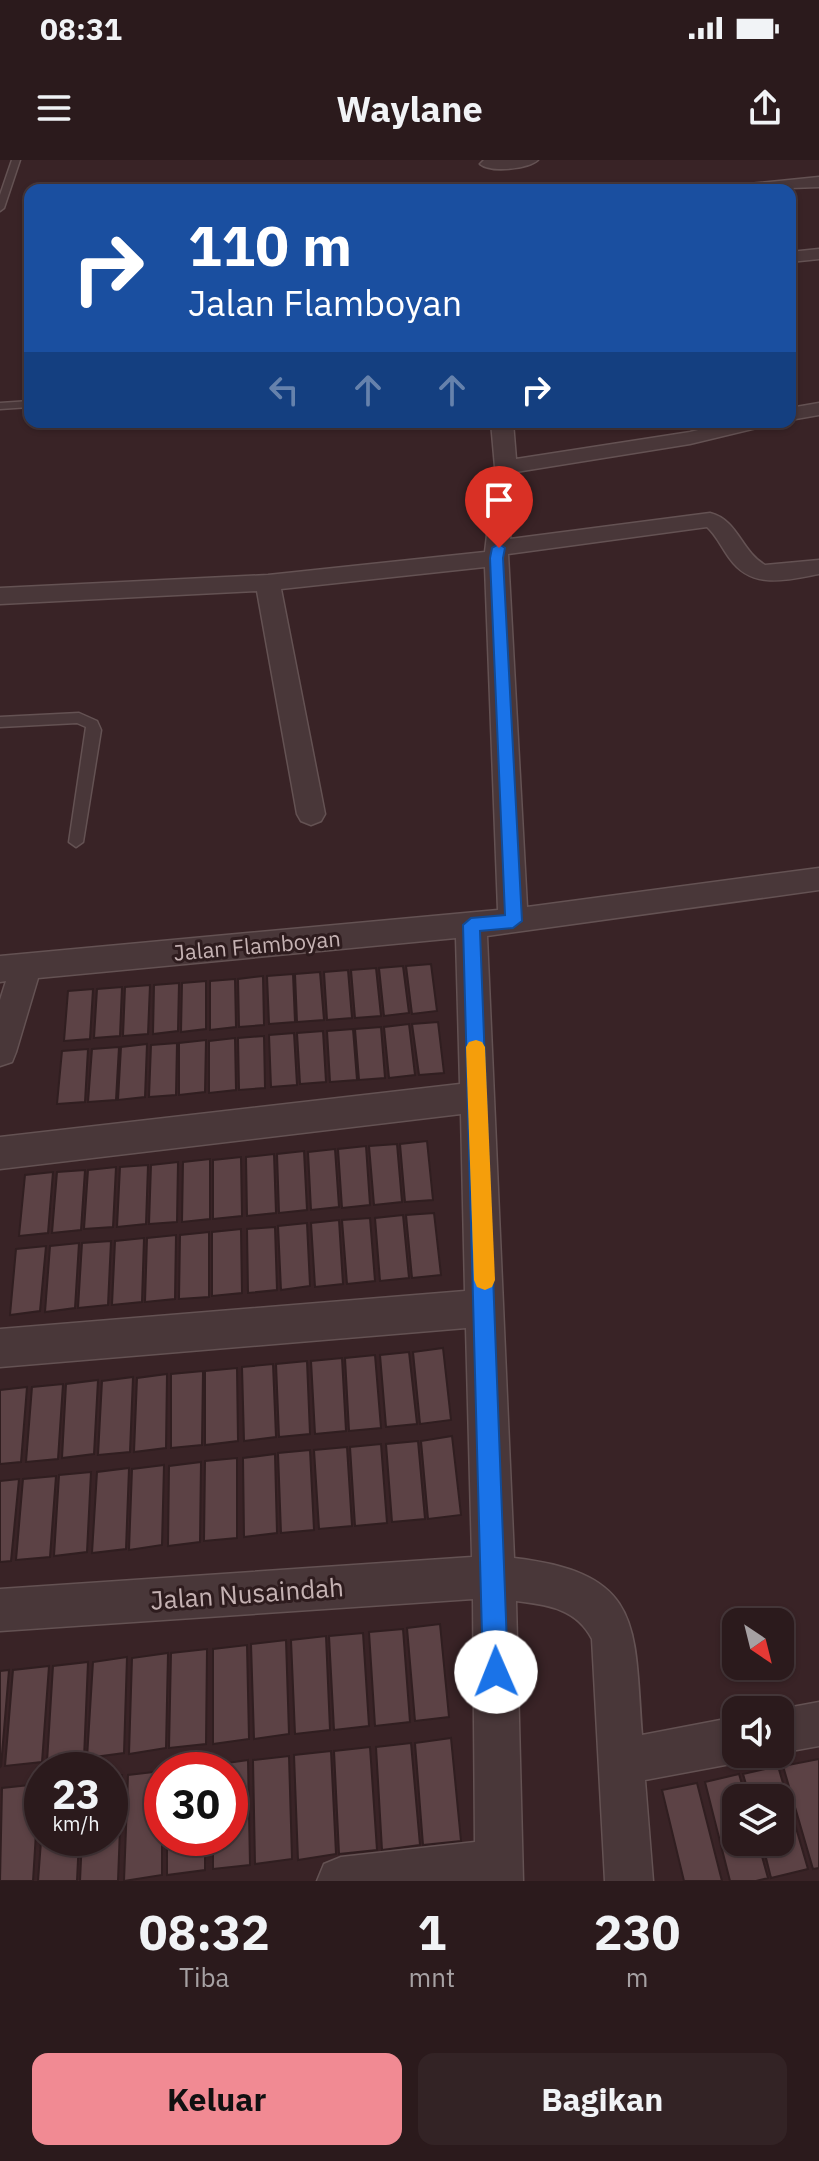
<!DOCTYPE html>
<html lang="id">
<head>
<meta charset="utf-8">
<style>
  :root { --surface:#2b1a1c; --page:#332325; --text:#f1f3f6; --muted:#a6a1a3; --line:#47383b; --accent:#f18a93 }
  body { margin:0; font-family:"IBM Plex Sans",sans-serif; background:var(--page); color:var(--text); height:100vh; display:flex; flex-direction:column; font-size:30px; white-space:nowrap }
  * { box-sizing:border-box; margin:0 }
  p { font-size:26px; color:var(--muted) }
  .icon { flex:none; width:44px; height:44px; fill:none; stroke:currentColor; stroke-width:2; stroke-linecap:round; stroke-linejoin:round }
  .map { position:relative; height:1721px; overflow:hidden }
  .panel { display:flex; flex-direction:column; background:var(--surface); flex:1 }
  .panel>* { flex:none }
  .top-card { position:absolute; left:24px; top:24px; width:772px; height:244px; border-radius:16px; box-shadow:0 2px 6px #0004,0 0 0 2px var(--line); background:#1a4fa0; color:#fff; overflow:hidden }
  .needle { width:52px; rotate:145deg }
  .controls { position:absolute; left:722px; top:1448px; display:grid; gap:16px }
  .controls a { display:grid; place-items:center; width:72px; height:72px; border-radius:16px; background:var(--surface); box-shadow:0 2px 6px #0004,0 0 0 2px var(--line); font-size:40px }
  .speed { position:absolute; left:24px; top:1592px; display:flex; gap:16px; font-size:40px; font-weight:700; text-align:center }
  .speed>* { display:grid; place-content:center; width:104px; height:104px; border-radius:50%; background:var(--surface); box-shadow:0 2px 6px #0004,0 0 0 2px var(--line); line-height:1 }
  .speed small { font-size:20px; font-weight:400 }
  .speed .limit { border:12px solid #d22; background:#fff; color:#111 }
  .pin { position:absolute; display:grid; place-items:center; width:68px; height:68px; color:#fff; margin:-82px -34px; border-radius:50% 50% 50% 0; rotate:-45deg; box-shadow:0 0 8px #0007 }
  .pin .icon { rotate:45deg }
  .me { position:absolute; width:88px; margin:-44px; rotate:359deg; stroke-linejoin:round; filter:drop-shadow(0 0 6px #0008) }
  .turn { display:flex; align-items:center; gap:28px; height:168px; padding:0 32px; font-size:36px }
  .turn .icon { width:104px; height:104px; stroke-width:2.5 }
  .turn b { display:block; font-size:56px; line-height:68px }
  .lanes { display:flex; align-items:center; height:76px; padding:0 32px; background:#0003; justify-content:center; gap:40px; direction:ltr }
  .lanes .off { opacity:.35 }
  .eta { display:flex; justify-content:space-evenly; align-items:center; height:136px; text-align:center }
  .eta b { font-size:48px; font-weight:700; line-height:56px }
  .primary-button { display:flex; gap:16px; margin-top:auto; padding:16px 32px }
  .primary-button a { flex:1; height:92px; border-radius:16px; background:var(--accent); color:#111; font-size:32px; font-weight:700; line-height:92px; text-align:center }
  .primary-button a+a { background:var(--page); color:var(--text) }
  .status { display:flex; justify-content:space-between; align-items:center; height:56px; padding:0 40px; background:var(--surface); direction:ltr }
  .status svg { height:22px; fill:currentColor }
  header { display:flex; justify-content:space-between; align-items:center; height:104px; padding:0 32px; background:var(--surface); font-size:36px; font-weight:700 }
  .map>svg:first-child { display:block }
</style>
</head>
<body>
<div class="status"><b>08:31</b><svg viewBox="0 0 49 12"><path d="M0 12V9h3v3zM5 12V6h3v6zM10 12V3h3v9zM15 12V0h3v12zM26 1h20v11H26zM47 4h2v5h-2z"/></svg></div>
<header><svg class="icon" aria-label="menu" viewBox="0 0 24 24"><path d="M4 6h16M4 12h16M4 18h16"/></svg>Waylane<svg class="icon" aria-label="share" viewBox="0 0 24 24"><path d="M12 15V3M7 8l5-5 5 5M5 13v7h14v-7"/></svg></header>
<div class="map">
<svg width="819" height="1721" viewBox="0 0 819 1721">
  <rect width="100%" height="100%" fill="#392326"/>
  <path fill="#5c4245" stroke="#301e20" stroke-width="2" d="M431,804L437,851L412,854L406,806Z
    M403,806L409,853L384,856L379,808Z
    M376,808L381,856L355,858L351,810Z
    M348,810L352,858L327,860L324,812Z
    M320,812L324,860L297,862L295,814Z
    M293,814L295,862L269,864L267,816Z
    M263,816L264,865L239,867L238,819Z
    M235,819L236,867L210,870V821Z
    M206,821V869L181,872L182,823Z
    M179,823L178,871L153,874L154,825Z
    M150,825L148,874L123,876L125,827Z
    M122,827L120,876L94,878L97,829Z
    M93,829L90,879L64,881L68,831Z
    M438,862L444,913L419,915L412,864Z
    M409,864L415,915L389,918L384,867Z
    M381,867L385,918L359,920L355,869Z
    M353,869L357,920L330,922L327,871Z
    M323,871L326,922L300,924L297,873Z
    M294,873L297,925L271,927L269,875Z
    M264,876L265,928L239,930L238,878Z
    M235,878L236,930L209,933V881Z
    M206,880L205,932L179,935V883Z
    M177,883L176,935L149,937L151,885Z
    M147,884L145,937L118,940L121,887Z
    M119,887L116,940L88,942L92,889Z
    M88,889L85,942L57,944L62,891Z
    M427,981L433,1040L405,1042L400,984Z
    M397,984L402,1042L374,1045L369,986Z
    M366,986L370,1045L342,1048L338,989Z
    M335,989L339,1047L311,1050L308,992Z
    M304,991L307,1050L279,1053L277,994Z
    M274,994L276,1053L247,1056L246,997Z
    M241,997L242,1056L213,1059V1000Z
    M210,999V1059L182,1062L183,1002Z
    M178,1002L177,1062L149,1064L151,1005Z
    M148,1005L146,1064L117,1067L120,1007Z
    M116,1007L113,1067L84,1069L88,1010Z
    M85,1010L81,1070L52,1073L57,1012Z
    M53,1012L48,1073L19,1076L25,1015Z
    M434,1053L441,1115L412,1118L406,1055Z
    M403,1055L409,1118L380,1121L375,1058Z
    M370,1058L375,1121L347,1124L342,1060Z
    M339,1060L343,1124L315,1127L311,1063Z
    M307,1063L310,1126L281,1130L278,1066Z
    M275,1067L277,1130L248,1133L247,1069Z
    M241,1069L242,1133L212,1136V1072Z
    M209,1072V1137L179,1139L180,1075Z
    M176,1075L175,1139L145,1142L147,1078Z
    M144,1078L142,1142L112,1145L115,1081Z
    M111,1081L108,1145L78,1148L82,1083Z
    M79,1083L75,1148L45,1152L50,1086Z
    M46,1086L40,1151L10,1155L16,1089Z
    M443,1188L451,1260L420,1264L413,1192Z
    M409,1192L417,1264L386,1267L380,1195Z
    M375,1195L381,1268L349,1271L345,1198Z
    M342,1198L346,1271L315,1274L311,1201Z
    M307,1201L310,1274L279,1277L276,1204Z
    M273,1204L276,1277L244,1281L242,1207Z
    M237,1208L238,1281L205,1285V1211Z
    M203,1211L202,1285L171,1288V1214Z
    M167,1214L166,1288L134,1292L137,1218Z
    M133,1217L130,1292L98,1295L102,1221Z
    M98,1220L94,1294L62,1298L66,1224Z
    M63,1224L58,1299L26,1302L32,1227Z
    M27,1227L21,1302L0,1304V1230Z
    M452,1276L461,1355L428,1359L421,1281Z
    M418,1281L425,1359L392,1362L386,1284Z
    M381,1284L387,1363L355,1366L350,1287Z
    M347,1287L352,1366L319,1369L314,1290Z
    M310,1290L314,1370L281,1373L278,1293Z
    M275,1294L277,1373L244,1377L243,1298Z
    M237,1298V1378L204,1381L205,1301Z
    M201,1302L200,1382L168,1386L169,1306Z
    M164,1305L162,1385L129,1390L132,1309Z
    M129,1308L126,1389L92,1393L97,1312Z
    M91,1312L87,1392L54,1396L59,1315Z
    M56,1316L50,1397L16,1400L23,1319Z
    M19,1319L11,1401L0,1402V1321Z
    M440,1464L449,1557L415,1561L407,1468Z
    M403,1469L410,1562L375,1566L369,1472Z
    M363,1473L369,1566L334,1570L329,1476Z
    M326,1476L330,1570L295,1574L291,1480Z
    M286,1480L289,1574L254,1579L251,1484Z
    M247,1485L249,1579L213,1584V1489Z
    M207,1489L206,1584L169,1588L171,1493Z
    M168,1493L166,1588L129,1594L132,1498Z
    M127,1497L124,1593L87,1598L93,1502Z
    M88,1502L84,1598L47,1602L53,1506Z
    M49,1506L42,1602L5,1606L13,1510Z
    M9,1510L1,1606L0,1607V1511Z
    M451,1578L461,1681L423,1685L415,1583Z
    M411,1583L420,1685L382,1690L376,1587Z
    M370,1587L377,1690L339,1694L334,1591Z
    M331,1591L336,1694L298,1700L294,1595Z
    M289,1596L292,1699L255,1704L253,1600Z
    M819,1599V1708L813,1709L783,1606Z
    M248,1600L250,1705L213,1709V1678H230V1610H213V1605Z
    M778,1606L808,1709L771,1718L762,1682H780V1638H750L743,1614Z
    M162,1611V1715L124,1721L128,1615Z
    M739,1614L746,1638H736V1682H758L768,1718L756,1721H730L705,1622Z
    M122,1615L118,1721H80L82,1678H110V1616Z
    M697,1623L722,1721H684L662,1630Z
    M39,1624L33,1721H0L2,1628Z
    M42,1668V1678H79L77,1721H38Z
    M167,1678H205V1710L167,1715Z"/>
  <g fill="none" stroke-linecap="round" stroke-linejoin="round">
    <g stroke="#645253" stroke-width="3">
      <path id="lane" d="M12,0H20L4,48L0,51V35Z
        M30,241V247L0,249V243Z
        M79,553L97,561L101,570L83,682L76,687L69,682L86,567L77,563L0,567V557Z"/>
    </g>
    <g stroke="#645253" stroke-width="3">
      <path id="street" d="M538,0C528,9 491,13 480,4L484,0Z
        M819,17V27L731,30L739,25Z
        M819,89V99L790,102V92Z
        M819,243V255L790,260V248Z
        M491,262H513L516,299L690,272L731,262H769L765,266L690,284L516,312L510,379L710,353C738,360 741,391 765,405L819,400V414C787,420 752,430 730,399C722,388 716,375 707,367L508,394L527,747L819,708V730L487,776L514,1398C644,1413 634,1466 642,1575L736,1557V1594H753L736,1603L645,1620L653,1721H605L592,1479C576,1448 547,1445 516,1441L523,1721H317L324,1704L341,1697L475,1682L473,1439L0,1471V1429L472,1397L466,1168L0,1207V1169L465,1131L461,954L0,1009V977L460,924L456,778L38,818L16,892L12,902L0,906V840L6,821L0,822V796L498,750L485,407L281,429L325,654L321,661L311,665L301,661L297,654L257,431L0,444V428L268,415L485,392L495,307Z
        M819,1542V1586L780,1593V1550H776Z"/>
    </g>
    <use href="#lane" fill="#493739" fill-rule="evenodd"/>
    <use href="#street" fill="#493739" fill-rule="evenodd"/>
  </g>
  <path fill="#1a73e8" stroke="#114b97" stroke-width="2" d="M499,384L505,388L503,398L522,761L513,768L480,771L508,1512L505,1521L496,1525L487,1521L483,1512L463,765L471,758L505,755L490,398L492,388Z"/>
  <path fill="#f59e0b" d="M476,880L482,882L485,887L495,1120L492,1127L485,1130L477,1127L474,1120L466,887L469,882Z"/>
  <g text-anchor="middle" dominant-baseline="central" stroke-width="6" stroke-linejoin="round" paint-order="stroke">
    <g font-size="22" fill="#c5b2b3" stroke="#2e1c1e">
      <text transform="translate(257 785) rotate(-5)">Jalan Flamboyan</text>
    </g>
    <g font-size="26" fill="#c5b2b3" stroke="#2e1c1e">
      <text transform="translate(247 1433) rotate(-4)">Jalan Nusaindah</text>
    </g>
  </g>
</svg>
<div class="controls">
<a><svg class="needle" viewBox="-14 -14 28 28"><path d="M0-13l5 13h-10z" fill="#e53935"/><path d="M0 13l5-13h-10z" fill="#a6a1a3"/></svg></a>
<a><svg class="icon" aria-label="sound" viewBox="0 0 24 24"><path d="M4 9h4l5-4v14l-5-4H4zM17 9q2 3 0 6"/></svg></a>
<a><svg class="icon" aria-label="layers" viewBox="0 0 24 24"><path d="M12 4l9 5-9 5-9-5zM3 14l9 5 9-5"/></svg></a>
</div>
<div class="speed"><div>23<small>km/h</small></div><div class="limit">30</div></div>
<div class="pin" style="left:499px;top:388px;background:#d93025"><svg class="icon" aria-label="arrive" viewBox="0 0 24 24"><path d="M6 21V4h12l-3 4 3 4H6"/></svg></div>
<svg class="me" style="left:496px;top:1512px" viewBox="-20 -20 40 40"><circle r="19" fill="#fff"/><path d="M0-13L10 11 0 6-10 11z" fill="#1a73e8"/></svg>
<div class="top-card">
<div class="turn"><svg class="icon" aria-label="right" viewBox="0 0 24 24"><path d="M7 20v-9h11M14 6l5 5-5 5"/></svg><div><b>110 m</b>Jalan Flamboyan</div></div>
<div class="lanes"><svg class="icon off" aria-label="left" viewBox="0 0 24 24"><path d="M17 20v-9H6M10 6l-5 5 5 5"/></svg><svg class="icon off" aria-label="ahead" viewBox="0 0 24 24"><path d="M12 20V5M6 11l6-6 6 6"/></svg><svg class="icon off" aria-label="ahead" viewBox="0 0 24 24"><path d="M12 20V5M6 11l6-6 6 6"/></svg><svg class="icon" aria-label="right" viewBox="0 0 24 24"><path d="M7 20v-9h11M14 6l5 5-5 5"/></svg></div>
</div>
</div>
<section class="panel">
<div class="eta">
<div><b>08:32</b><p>Tiba</p></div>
<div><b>1</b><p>mnt</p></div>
<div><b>230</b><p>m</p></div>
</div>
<div class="primary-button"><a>Keluar</a><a>Bagikan</a></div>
</section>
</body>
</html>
